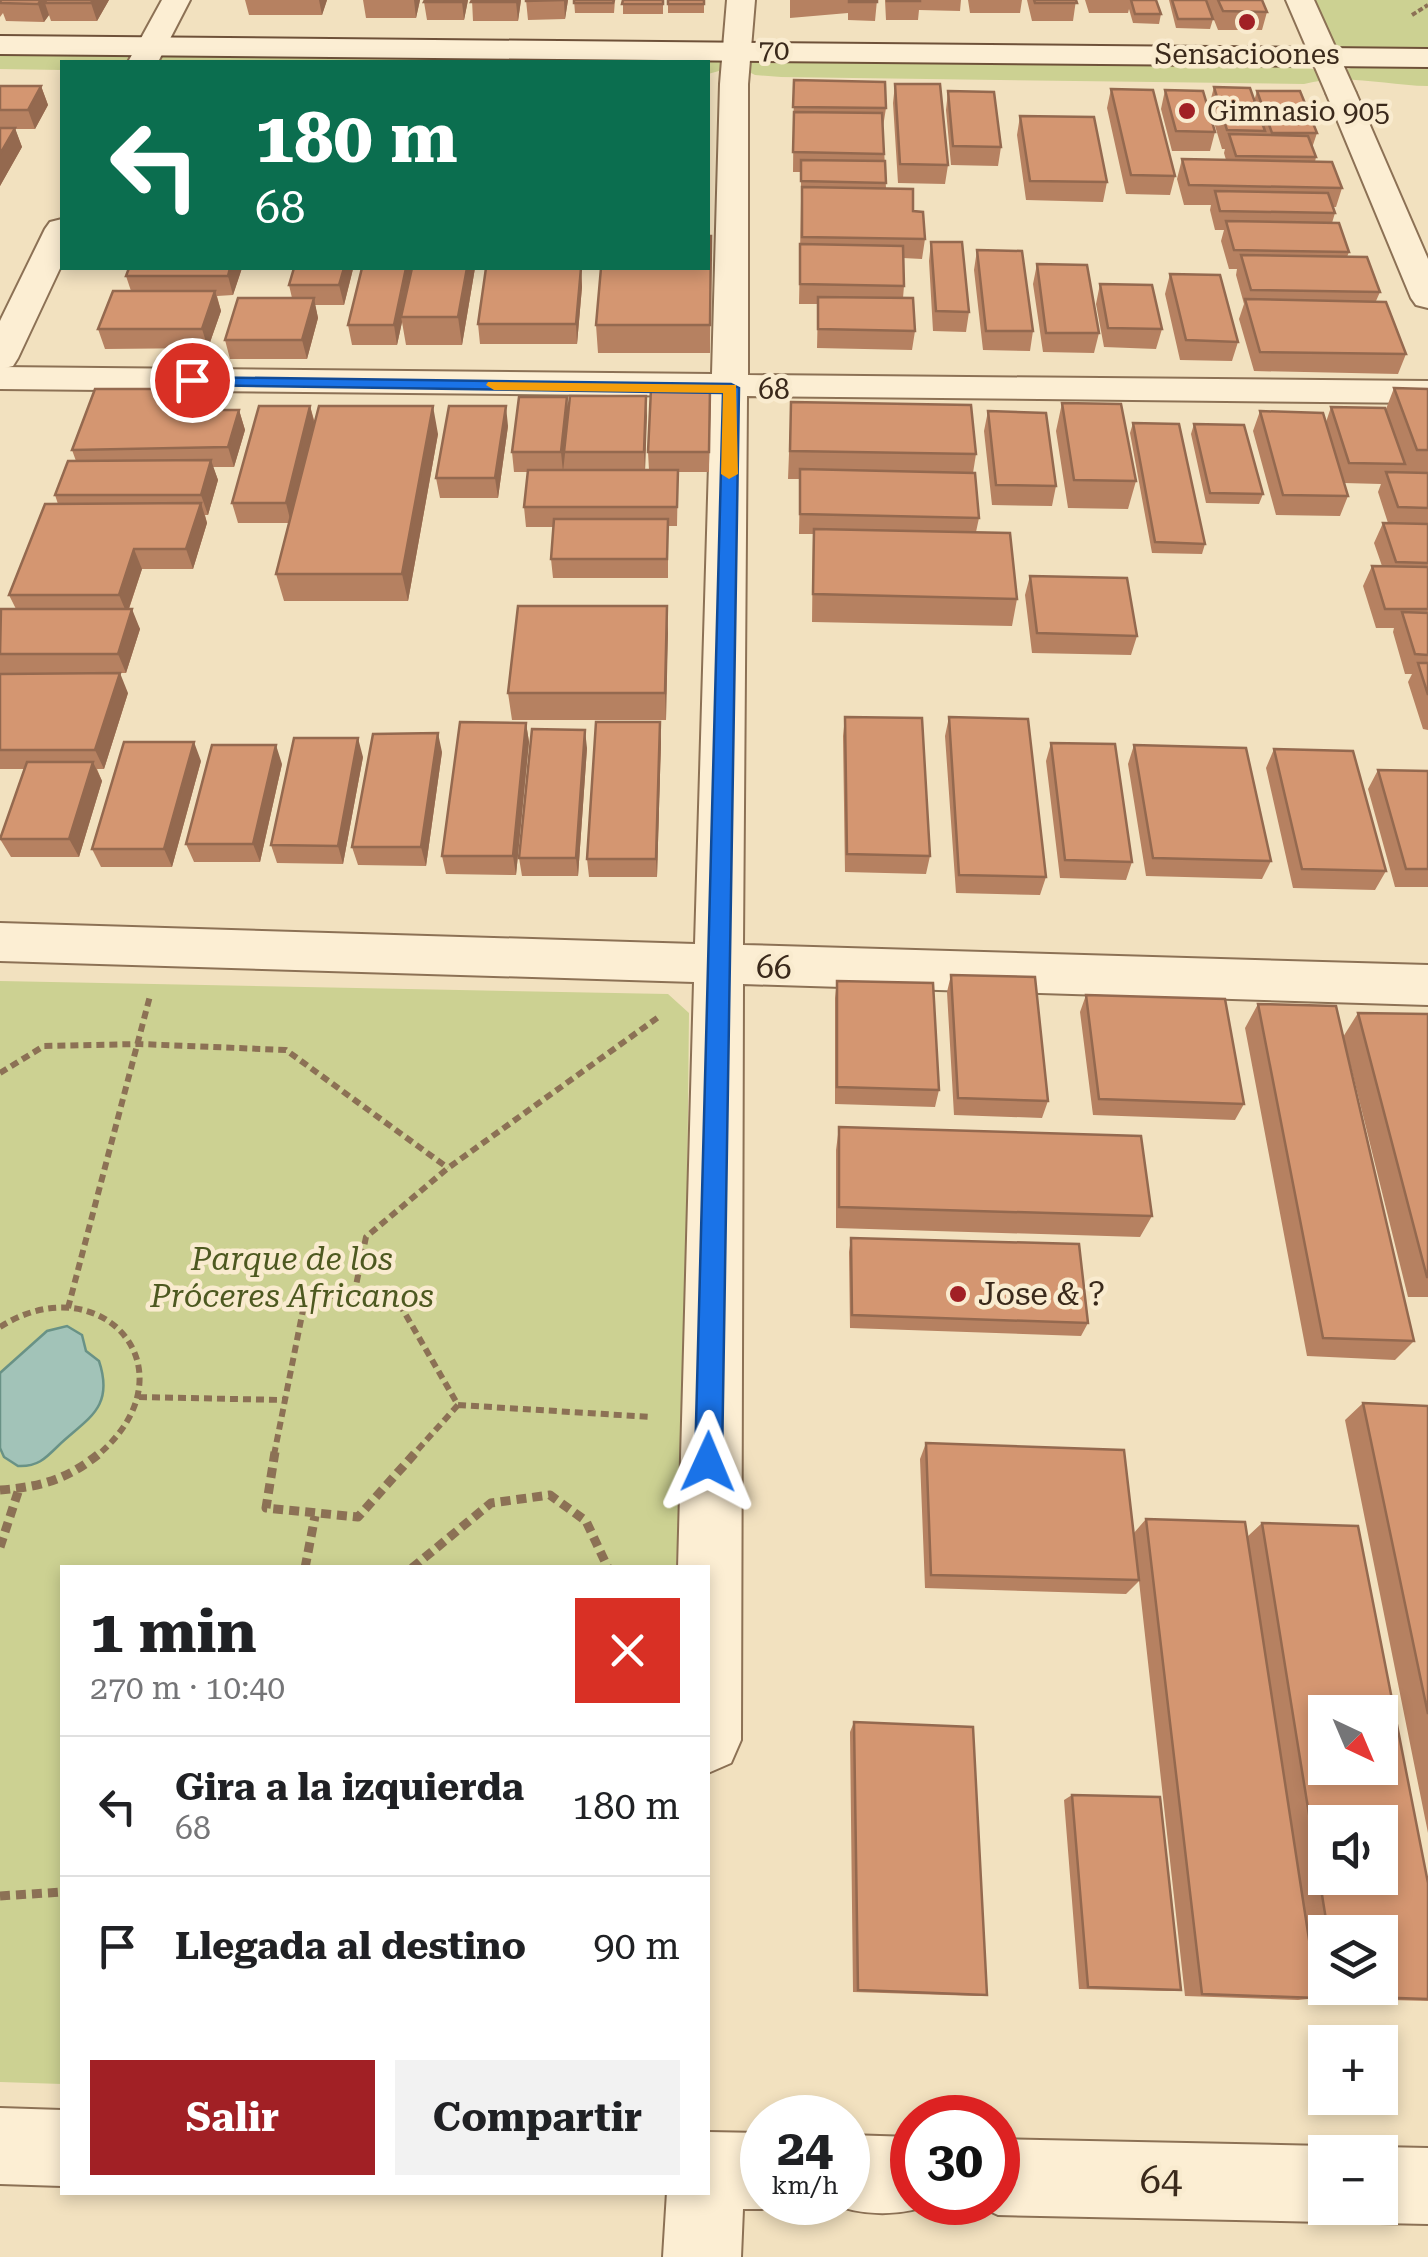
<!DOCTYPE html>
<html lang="es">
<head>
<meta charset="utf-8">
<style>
  :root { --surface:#fff; --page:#f2f2f2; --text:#202124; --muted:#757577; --line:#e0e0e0; --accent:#a12025 }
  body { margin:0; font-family:"Roboto Serif",serif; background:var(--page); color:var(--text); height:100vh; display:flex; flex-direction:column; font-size:38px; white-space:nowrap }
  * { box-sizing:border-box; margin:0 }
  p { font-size:32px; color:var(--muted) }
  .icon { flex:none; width:55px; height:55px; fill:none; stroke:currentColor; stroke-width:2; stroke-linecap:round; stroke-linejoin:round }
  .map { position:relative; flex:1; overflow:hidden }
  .drawer { position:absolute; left:60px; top:1565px; width:650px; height:630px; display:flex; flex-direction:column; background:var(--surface); border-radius:0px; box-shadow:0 5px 15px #0003 }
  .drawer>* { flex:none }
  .hud { position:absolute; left:60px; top:60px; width:650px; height:210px; border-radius:0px; box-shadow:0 5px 15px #0003; background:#0b6e4f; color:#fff; overflow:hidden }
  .needle { width:65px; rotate:136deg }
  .controls { position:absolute; left:1308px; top:1695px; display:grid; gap:20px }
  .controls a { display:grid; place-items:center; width:90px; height:90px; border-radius:0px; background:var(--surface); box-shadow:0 5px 15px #0003; font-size:50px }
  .speed { position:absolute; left:740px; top:2095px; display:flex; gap:20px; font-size:50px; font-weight:700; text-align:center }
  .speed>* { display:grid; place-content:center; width:130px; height:130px; border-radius:50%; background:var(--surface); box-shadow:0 5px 15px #0003; line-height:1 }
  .speed small { font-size:25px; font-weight:400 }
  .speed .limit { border:15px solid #d22; background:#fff; color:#111 }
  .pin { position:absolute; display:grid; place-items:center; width:85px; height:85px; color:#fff; margin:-42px; border:5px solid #fff; border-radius:50%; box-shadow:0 2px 10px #0007 }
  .me { position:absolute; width:110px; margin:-55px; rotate:1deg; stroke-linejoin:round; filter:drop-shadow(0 0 8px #0008) }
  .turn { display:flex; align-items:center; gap:35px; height:210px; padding:0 30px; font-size:45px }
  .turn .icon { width:130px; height:130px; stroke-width:2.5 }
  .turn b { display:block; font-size:70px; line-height:85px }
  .round { display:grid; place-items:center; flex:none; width:105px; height:105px; border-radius:0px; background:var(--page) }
  .head { display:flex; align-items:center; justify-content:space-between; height:170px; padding:0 30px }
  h1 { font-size:60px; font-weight:700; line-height:75px }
  .primary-button { display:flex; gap:20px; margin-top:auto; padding:20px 30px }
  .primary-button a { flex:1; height:115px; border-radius:0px; background:var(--accent); color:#fff; font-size:40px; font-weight:700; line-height:115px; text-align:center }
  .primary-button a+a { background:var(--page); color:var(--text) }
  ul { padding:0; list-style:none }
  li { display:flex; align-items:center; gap:30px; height:140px; padding:0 30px; border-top:2px solid var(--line) }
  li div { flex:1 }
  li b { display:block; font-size:38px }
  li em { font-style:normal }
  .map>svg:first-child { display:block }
</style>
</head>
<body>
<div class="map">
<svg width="1428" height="2257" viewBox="0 0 1428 2257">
  <rect width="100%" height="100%" fill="#f2e1bf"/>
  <path fill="#ccd192" d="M1300,0H1428V59L1324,58Z
    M0,52H127L144,61L173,55L1295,63L1333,76L1353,67L1428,65V86C1386,85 1343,73 1304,84L781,77L755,75L737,66L708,74V62H62V70L0,69Z
    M0,981L668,994L689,1013L685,1396L676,1567L62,1568V2084L0,2082Z"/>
  <path fill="#a2c3b8" stroke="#699286" stroke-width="2.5" d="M67,1326L82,1335L86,1351L99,1361C115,1409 86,1419 58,1446C45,1459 37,1467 18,1466L4,1457L0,1448V1373L47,1331Z"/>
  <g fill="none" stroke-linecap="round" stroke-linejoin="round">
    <g stroke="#8c7155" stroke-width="4">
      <path id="minor" d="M727,0H755L748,84V375L1428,381V403L747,396L743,945L1428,965V1005L743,984L741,1740L731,1763L708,1773V1568H678L694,982L0,961V923L695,944L711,396L0,389V367L712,374L720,84Z
        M1341,84L1356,93L1428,259V308L1416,305L1411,298L1326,93Z
        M0,2108L62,2110V2186L0,2184Z
        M708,2132L762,2133V2202H778L762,2209H743L741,2257H663L667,2192H708Z
        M848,2135L912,2137V2202H937C903,2217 862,2217 827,2202H848Z
        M998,2139L1325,2146L1341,2152H1325V2208H1380V2152H1366L1380,2147L1428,2148V2224L1380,2223L1352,2210L1325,2222L998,2215L970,2202H998Z"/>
    </g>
    <g stroke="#8c7155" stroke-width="4">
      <path id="tertiary" d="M162,0H190L158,62H128Z
        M1286,0H1314L1356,93L1352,99L1341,102L1326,93Z
        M62,219V264L18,358L13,366L0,369V321L45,229L50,222Z"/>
    </g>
    <g stroke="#6e5139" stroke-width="4">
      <path id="secondary" d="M0,36L1428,49V67L0,54Z"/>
    </g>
    <path stroke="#8c7155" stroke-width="4" stroke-dasharray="5 2.5" stroke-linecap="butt" d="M1412,15L1428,5"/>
    <path stroke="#8c7155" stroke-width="6" stroke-dasharray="8 5" stroke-linecap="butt" d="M0,1073L44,1046L140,1044L286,1050L448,1168
      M354,1295L366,1237L448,1168L660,1016
      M68,1308L150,996
      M0,1327C101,1263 197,1370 98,1455
      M139,1397L283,1400
      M458,1405L652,1417
      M274,1455L306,1295L396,1298L458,1405L413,1455"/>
    <path stroke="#8c7155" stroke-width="9" stroke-dasharray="10 6" stroke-linecap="butt" d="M275,1452L266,1508L358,1517L416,1452
      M0,1490C41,1487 69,1479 101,1452
      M0,1547L18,1492
      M305,1568L315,1516
      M412,1568L491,1503L550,1495L586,1521L608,1568
      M0,1896L62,1892"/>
    <use href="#minor" fill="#fceed3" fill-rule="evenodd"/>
    <use href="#tertiary" fill="#fceed3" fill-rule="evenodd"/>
    <use href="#secondary" fill="#fceed3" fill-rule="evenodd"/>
  </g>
  <path fill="#b68161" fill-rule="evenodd" d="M0,0H109L97,21H51L49,15L44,22L6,21L3,13L0,17Z
    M245,0H327L322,15H249Z
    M363,0H420L416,18H366Z
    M468,0L464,20H427L424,2Z
    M472,0H521L518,21H473Z
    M526,0H568L565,19L528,20Z
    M574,0H615L614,13H575Z
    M623,0H663V14H623Z
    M668,0H704V13H668Z
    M790,0H877L875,21L848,20V13L790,18Z
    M885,0H961L960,11L919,10L918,20H886Z
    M968,0H1022L1020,13H970Z
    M1027,0H1076L1073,21H1032Z
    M1085,0H1156L1161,14L1159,24L1133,23L1129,9L1128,13H1089Z
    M1169,0H1262L1267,12L1262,30H1218L1207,2L1213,19L1210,29L1176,28Z
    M794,80L886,108L883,127L886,188L913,211L925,239L922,259L903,258L904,286L903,298L915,331L912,350L817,348L818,304H799L801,201V172H793Z
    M895,84L948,165L945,184L898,183L893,103Z
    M0,86H41L48,105L35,129H15L22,147L0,186Z
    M1214,87L1254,101L1257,91L1317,133L1312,148L1316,157L1315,162L1342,188L1336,207H1333L1335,213L1332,223L1349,252L1347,257L1380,292L1376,301L1406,354L1398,374L1254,371L1239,319L1244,304L1236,275L1237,269H1229L1221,241L1224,230H1215L1210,210L1211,205H1184L1177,179L1182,159L1226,160L1224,153L1225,149H1222L1209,106Z
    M1111,89L1175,176L1170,195L1126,194L1107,108Z
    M1165,90L1215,132L1210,151H1172L1161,109Z
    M948,91L1001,147L998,166L951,165L946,110Z
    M1020,116L1107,182L1103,202L1026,200L1017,135Z
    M711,236L710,353H598L596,325Z
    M931,242L969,312L966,332L933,331L929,261Z
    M977,250L1033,331L1030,351L983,350L974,270Z
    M1037,264L1099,333L1094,353L1043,352L1033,284Z
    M129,268H242L233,295L217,296L221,311L208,348L105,349L98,329L131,291L126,276Z
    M294,268H353V269L344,305H315L318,318L307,359H230L225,340L292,298L289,285Z
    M475,268L462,345H406L402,322L397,345H352L348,325L411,270Z
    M581,268L582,287L577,344H480L478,324Z
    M1170,274L1238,342L1232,361L1180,360L1165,294Z
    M1100,284L1162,329L1156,349L1104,347L1096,304Z
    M1394,388L1428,389V730L1423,729L1408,682L1412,674H1405L1393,632L1394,628H1376L1363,586L1372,566H1382L1374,543L1383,523H1388L1378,492L1381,484L1344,483L1348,496L1340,516L1276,515L1253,431L1260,411L1326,422L1331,407L1386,409Z
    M710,389L709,472H678L677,526H668V578H553L551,559L554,527H526L524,507L528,472H514L512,452L568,411L646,396L645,470H649L648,452Z
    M791,402L976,454L973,473L979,518L976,532L1017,599L1012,626L812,622L813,534H799L800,479H788Z
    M1062,403L1136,481L1128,509L1068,508L1056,431Z
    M310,406L315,423L438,434L408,601H284L276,574L289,523H238L232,503Z
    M191,409L190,410H239L245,430L234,467H213L218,480L208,515H205L207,523L193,569H142L129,609L140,629L126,673H0V611L16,609L9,595L58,504L55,495L76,461L72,450Z
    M988,411L1056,486L1052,506L992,505L984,431Z
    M1133,423L1205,544L1202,554L1152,553L1130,433Z
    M1194,424L1263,494L1259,504L1206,503L1191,434Z
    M508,426L498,498H440L436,478Z
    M1030,576L1137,636L1131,655L1032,653L1025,595Z
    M667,606L666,720H512L508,693Z
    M0,674L128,693L104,769H97L102,781L79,857H11L0,839L25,769H0Z
    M845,717L930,856L926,874L845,872L843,736Z
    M949,717L1046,877L1040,895L956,893L945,736Z
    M526,723L529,742L516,875L446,874L442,856Z
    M661,741L657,877H589L587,859Z
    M1051,743L1132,862L1126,880L1060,878L1046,761Z
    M1134,745L1271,861L1262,879L1146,876L1128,764Z
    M587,748L578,876H522L519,858Z
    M1274,749L1386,871L1375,890L1293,888L1266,768Z
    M442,752L426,866L358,865L352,847Z
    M363,757L343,864L277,863L271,845Z
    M201,761L172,867H101L92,849Z
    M282,764L260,862H194L186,844Z
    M1378,770L1428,771V887H1395L1368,789Z
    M951,975L1048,1101L1042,1118L954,1115L947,992Z
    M837,981L939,1090L935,1107L835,1104V998Z
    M1086,995L1244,1104L1235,1120L1093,1115L1080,1012Z
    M1258,1004L1343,1037L1358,1013L1428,1014V1297H1408L1347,1051L1414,1341L1395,1360L1307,1356L1245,1028Z
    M839,1127L1152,1216L1140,1237L836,1228V1150Z
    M851,1238L1088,1323L1081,1336L850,1328L849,1252Z
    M1363,1403L1428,1406V1833L1345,1420Z
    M926,1443L1133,1534L1146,1519L1247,1537L1262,1523L1428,1883V2001L1318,1998L1298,2000L1185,1996L1139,1581L1126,1594L925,1588L920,1459ZM1325,1932H1380V1988H1325Z
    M854,1722L987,1995L978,1996L853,1992L850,1732Z
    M1072,1795L1181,1990L1170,1991L1079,1989L1064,1800Z"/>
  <path fill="#94694f" d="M41,0H58L45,3L49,15L44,22L38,4Z
    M93,0H109L97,21L91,3Z
    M319,0H327L322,15Z
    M414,0H420L416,18Z
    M462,0H468L464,20L462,2Z
    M516,0H521L518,21L516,2Z
    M564,0H568L565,19L564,1Z
    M41,86L48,105L35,129L28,110Z
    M15,128L22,147L0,186V154Z
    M230,268H242L233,295L228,276Z
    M344,268H353V269L344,305L339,285Z
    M406,268H411L412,275L401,317L402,322L397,345L394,325Z
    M467,268H475L462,345L458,317Z
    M581,268L582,287L577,344L576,324Z
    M215,291L221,311L208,348L202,329Z
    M314,298L318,318L307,359L302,340Z
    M184,389L191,409L184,430L177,410Z
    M646,396L647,416L645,472L644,452Z
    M567,397L569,417L563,472L561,452Z
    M310,406L315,426L291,523L286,503Z
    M433,406L438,434L408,601L402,574Z
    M506,406L508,426L498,498L495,478Z
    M239,410L245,430L234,467L228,447Z
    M211,460L218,480L208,515L201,495Z
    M201,503L207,523L193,569L186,549Z
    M134,549L142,569L127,614L119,595Z
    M667,606L668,633L666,720L665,693Z
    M132,609L140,629L126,673L118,654Z
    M120,673L128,693L104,769L95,750Z
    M660,722L661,741L657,877L656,859Z
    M526,723L529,742L516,875L513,856Z
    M585,730L587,748L578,876L576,858Z
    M438,733L442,752L426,866L421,847Z
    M358,738L363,757L343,864L338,846Z
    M194,742L201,761L172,867L164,849Z
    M276,745L282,764L260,862L253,844Z
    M93,762L102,781L79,857L69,839Z"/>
  <path fill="#d49671" stroke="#94694f" stroke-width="2.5" fill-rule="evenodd" d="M1,0H41L38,4L0,3Z
    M46,0H93L91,3H45Z
    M425,0H462V2H424Z
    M472,0H516V2H471Z
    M526,0H564L526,1Z
    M574,0H614L613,3H574Z
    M623,0H663V4H622Z
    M668,0H704V4H668Z
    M849,0H877V2H849Z
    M887,0H920V1H887Z
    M1034,0H1076L1077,3H1035Z
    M1131,0H1156L1161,14H1135Z
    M1172,0H1206L1213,19H1178Z
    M1218,0H1262L1267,12L1223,11Z
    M794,80L885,82L886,108L793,107Z
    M895,84H940L948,165L900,164Z
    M0,86H41L28,110H0Z
    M1214,87L1250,88L1265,131L1227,130Z
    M1111,89L1153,90L1175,176L1131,175Z
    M1165,90L1203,91L1215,132L1176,131Z
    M948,91L994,92L1001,147L953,146Z
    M1257,91H1300L1317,133H1272Z
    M794,112L882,113L884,154L793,152Z
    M1020,116L1094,117L1107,182L1030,181Z
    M0,128H15L0,154Z
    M1229,134L1308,136L1316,157L1236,156Z
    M1182,159L1332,162L1342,188L1189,185Z
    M801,160L885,161L886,183L801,181Z
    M802,187L913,189V211L923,212L925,239L802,237Z
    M1215,191L1328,193L1335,213L1220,211Z
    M1226,221L1339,223L1349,252L1234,250Z
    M708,236H711L710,325H596L601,268H708Z
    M931,242H962L969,312L936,311Z
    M800,244L903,246L904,286L800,284Z
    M977,250L1022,251L1033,331H986Z
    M1241,255L1367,257L1380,292L1251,290Z
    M1037,264L1087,265L1099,333H1046Z
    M129,268H230L228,276H126Z
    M294,268H344L339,285H289Z
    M362,268H406L394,325H348Z
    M412,268H467L458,317H401Z
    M486,268H581L576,324H478Z
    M1170,274L1220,275L1238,342L1186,340Z
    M1100,284L1152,285L1162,329L1108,328Z
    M113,291H215L202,329H98Z
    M818,297L913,298L915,331L818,329Z
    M238,298H314L302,340H225Z
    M1245,299L1386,302L1406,354L1260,352Z
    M1394,388L1428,389V450H1417Z
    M95,389H184L177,410H239L228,447L72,450Z
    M651,389H710L709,452H648Z
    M570,396H646L644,452H564Z
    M519,397H567L561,452H512Z
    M791,402L971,405L976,454L790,451Z
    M1062,403L1121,404L1136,481L1074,480Z
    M259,406H310L286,503H232Z
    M319,406H433L402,574H276Z
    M449,406H506L495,478H436Z
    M1331,407L1385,408L1405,464L1349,463Z
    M988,411L1046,413L1056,486L996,485Z
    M1260,411L1323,413L1348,496L1283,495Z
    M1133,423L1179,424L1205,544L1155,542Z
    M1194,424L1244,425L1263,494L1210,493Z
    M211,460L201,495H55L68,461Z
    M800,469L975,473L979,518L800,514Z
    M528,470H678L677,507H524Z
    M1386,472L1428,473V508L1398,507Z
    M201,503L186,549H134L119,595H9L45,504Z
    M554,519H668L667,559H551Z
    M1383,523L1428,524V563L1396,562Z
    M814,529L1010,533L1017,599L813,594Z
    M1372,566L1428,567V609H1385Z
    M1030,576L1127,578L1137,636L1037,633Z
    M518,606H667L665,693H508Z
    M1,609H132L118,654H0Z
    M1402,612L1428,613V655L1415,654Z
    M1418,663H1428V695Z
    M120,673L95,750H0V674Z
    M845,717L922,718L930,856L847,854Z
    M949,717L1028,719L1046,877L959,875Z
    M460,722L526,723L513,856H442Z
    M596,722H660L656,859H587Z
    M532,729L585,730L576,858H519Z
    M438,733L421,847H352L373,734Z
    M294,738H358L338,846L271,845Z
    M124,742H194L164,849H92Z
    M1051,743L1115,744L1132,862L1065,860Z
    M212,745H276L253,844H186Z
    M1134,745L1246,748L1271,861L1153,858Z
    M1274,749L1353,751L1386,871L1302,869Z
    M27,762H93L69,839H0Z
    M1378,770L1428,771V869H1406Z
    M951,975L1035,977L1048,1101L958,1098Z
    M837,981L933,983L939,1090L837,1087Z
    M1086,995L1225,999L1244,1104L1099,1099Z
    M1258,1004L1336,1006L1414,1341L1323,1338Z
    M1358,1013L1428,1014V1277H1427Z
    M839,1127L1141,1136L1152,1216L839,1207Z
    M851,1238L1079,1244L1088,1323L852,1315Z
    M1363,1403L1428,1406V1714Z
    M926,1443L1124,1450L1139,1580L931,1575Z
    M1146,1519L1245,1522L1318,1998L1202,1994Z
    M1262,1523L1358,1526L1428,1883V1999L1338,1996L1337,1988H1380V1932H1328ZM1325,1712H1380V1768H1325ZM1325,1822H1380V1878H1325Z
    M854,1722L973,1727L987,1995L858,1990Z
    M1072,1795L1160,1797L1181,1990L1088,1987Z"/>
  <path fill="#1a73e8" stroke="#114b97" stroke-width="2.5" d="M187,377L731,384L739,388L722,1462L718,1471L708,1475L699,1471L695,1462L723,393L192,385L185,380Z"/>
  <path fill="#f59e0b" d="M488,382L736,385L738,474L729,479L721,474L723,393L494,390L486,385Z"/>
  <g fill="#a12025" stroke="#f9ebcf" stroke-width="4">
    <circle cx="1247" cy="22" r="10"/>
    <circle cx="1187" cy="111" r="10"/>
    <circle cx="958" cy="1294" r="10"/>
  </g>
  <g text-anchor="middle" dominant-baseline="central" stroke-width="9" stroke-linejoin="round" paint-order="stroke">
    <g font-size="28" fill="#3a291b" stroke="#f9ebcf">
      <text transform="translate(774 50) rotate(1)">70</text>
      <text x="774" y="389">68</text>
    </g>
    <g font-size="28" fill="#3a291b" stroke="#f9ebcf">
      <text x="1247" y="54">Sensacioones</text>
      <text x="1207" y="111" text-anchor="start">Gimnasio 905</text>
    </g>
    <g font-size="32" fill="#3a291b" stroke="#f9ebcf">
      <text transform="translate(774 967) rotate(2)">66</text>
    </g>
    <g font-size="32" font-style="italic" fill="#4d5920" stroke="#f9ebcf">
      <text x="292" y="1259">Parque de los<tspan x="292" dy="37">Próceres Africanos</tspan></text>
    </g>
    <g font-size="32" fill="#3a291b" stroke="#f9ebcf" text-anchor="start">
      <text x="978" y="1294">Jose &amp; ?</text>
    </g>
    <g font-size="38" fill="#3a291b" stroke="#f9ebcf">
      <text transform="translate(1161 2180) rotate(1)">64</text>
    </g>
  </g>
</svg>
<div class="controls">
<a><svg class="needle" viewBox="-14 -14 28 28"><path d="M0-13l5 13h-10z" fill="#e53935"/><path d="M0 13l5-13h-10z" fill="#757577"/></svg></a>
<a><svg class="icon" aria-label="sound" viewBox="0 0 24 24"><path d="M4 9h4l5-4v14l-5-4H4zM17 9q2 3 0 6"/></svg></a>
<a><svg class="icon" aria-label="layers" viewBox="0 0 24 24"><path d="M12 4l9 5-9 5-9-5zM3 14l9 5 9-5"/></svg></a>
<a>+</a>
<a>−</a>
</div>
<div class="speed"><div>24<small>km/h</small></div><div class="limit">30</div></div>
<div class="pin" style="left:192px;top:380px;background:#d93025"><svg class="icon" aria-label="arrive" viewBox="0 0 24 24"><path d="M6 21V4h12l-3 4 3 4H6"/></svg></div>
<svg class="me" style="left:708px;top:1462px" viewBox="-20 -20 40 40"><path d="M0-17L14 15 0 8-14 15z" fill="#1a73e8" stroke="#fff" stroke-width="4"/></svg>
<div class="hud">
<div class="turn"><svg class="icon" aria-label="left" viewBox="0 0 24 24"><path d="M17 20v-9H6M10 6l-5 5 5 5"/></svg><div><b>180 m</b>68</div></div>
</div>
<section class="drawer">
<div class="head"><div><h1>1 min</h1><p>270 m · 10:40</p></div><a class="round" style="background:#d93025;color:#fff"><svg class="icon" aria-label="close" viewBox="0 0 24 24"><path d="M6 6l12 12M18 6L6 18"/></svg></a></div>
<ul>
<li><svg class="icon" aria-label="left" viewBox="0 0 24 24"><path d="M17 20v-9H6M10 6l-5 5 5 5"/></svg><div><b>Gira a la izquierda</b><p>68</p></div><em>180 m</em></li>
<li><svg class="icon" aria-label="arrive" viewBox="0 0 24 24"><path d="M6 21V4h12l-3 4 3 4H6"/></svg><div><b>Llegada al destino</b></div><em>90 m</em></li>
</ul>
<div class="primary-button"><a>Salir</a><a>Compartir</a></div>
</section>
</div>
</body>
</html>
